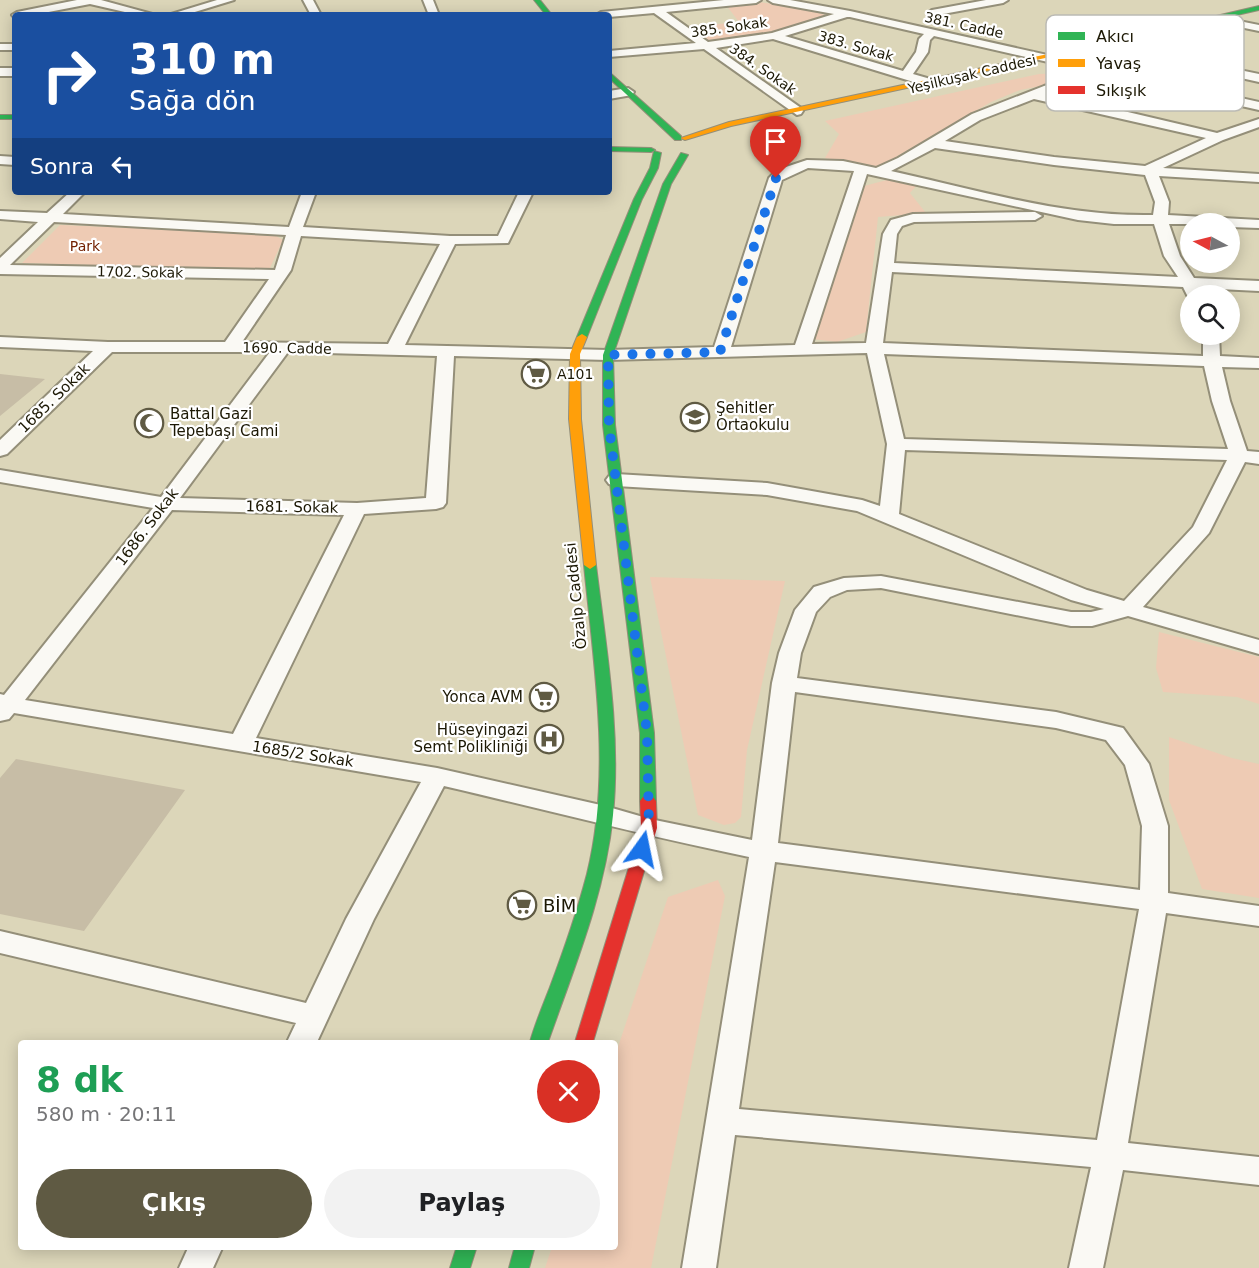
<!DOCTYPE html>
<html lang="tr">
<head>
<meta charset="utf-8">
<style>
  :root { --surface:#fff; --page:#f2f2f2; --text:#202124; --muted:#757577; --accent:#5f5a43 }
  body { margin:0; font-family:"DejaVu Sans",sans-serif; background:var(--page); color:var(--text); height:100vh; display:flex; flex-direction:column; font-size:22px; white-space:nowrap }
  * { box-sizing:border-box; margin:0 }
  p { font-size:20px; color:var(--muted) }
  .icon { flex:none; width:33px; height:33px; fill:none; stroke:currentColor; stroke-width:2; stroke-linecap:round; stroke-linejoin:round }
  .map { position:relative; flex:1; overflow:hidden }
  .details { position:absolute; left:18px; top:1040px; width:600px; height:210px; display:flex; flex-direction:column; background:var(--surface); border-radius:6px; box-shadow:0 3px 15px #0003 }
  .details>* { flex:none }
  .guide { position:absolute; left:12px; top:12px; width:600px; height:183px; border-radius:6px; box-shadow:0 3px 15px #0003; background:#1a4fa0; color:#fff; overflow:hidden }
  .needle { width:39px; rotate:277deg }
  .controls { position:absolute; left:1180px; top:213px; display:grid; gap:12px }
  .controls a { display:grid; place-items:center; width:60px; height:60px; border-radius:50%; background:var(--surface); box-shadow:0 3px 15px #0003; font-size:30px }
  .pin { position:absolute; display:grid; place-items:center; width:51px; height:51px; color:#fff; margin:-62px -26px; border-radius:50% 50% 50% 0; rotate:-45deg; box-shadow:0 0 6px #0007 }
  .pin .icon { rotate:45deg }
  .me { position:absolute; width:66px; margin:-33px; rotate:12deg; stroke-linejoin:round; filter:drop-shadow(0 0 4px #0008) }
  .turn { display:flex; align-items:center; gap:21px; height:126px; padding:0 18px; font-size:27px }
  .turn .icon { width:78px; height:78px; stroke-width:2.5 }
  .turn b { display:block; font-size:42px; line-height:51px }
  .then { display:flex; align-items:center; height:57px; padding:0 18px; background:#0003; gap:12px; font-size:22px }
  .round { display:grid; place-items:center; flex:none; width:63px; height:63px; border-radius:32px; background:var(--page) }
  .overview { display:flex; align-items:center; justify-content:space-between; height:102px; padding:0 18px }
  h1 { font-size:36px; font-weight:600; line-height:45px; color:#1e9e55 }
  .cta { display:flex; gap:12px; margin-top:auto; padding:12px 18px }
  .cta a { flex:1; height:69px; border-radius:36px; background:var(--accent); color:#fff; font-size:24px; font-weight:600; line-height:69px; text-align:center }
  .cta a+a { background:var(--page); color:var(--text) }
  .map>svg:first-child { display:block }
</style>
</head>
<body>
<div class="map">
<svg width="1259" height="1268" viewBox="0 0 1259 1268">
  <rect width="100%" height="100%" fill="#dcd6b9"/>
  <path fill="#eecbb4" d="M759,2L802,8L829,16L772,35L707,42L687,27L739,22L726,5Z
    M1068,73L1087,77L1020,90L991,102L877,168L825,158L839,134L825,121L1039,74Z
    M887,180L918,184L910,193L926,213L878,217L866,332L837,342L813,339L860,187Z
    M60,225L273,234L283,240L269,270L22,263Z
    M650,577L785,581L747,750L741,817L735,823L724,825L698,815Z
    M1159,632L1259,657V704L1237,697L1163,692L1156,668Z
    M1169,737L1232,758L1259,764V898L1202,889L1169,800Z
    M718,880L725,896L651,1268H545L552,1247L615,1246V1056L668,897Z"/>
  <path fill="#c7bda6" d="M0,374L45,379L0,416Z
    M16,759L185,790L84,931L0,914V778Z"/>
  <g fill="none" stroke-linecap="round" stroke-linejoin="round">
    <g stroke="#948f79" stroke-width="4">
      <path id="street" d="M77,0H101L156,15H138L90,4L33,15H15V18L12,15L17,12Z
        M217,0H234L185,15H168Z
        M303,0H313L321,15H311Z
        M423,0H433L439,15H429Z
        M724,0H761L756,3L666,12L708,42L772,33L834,14L773,3L768,0H790L850,11L1259,102V110L1104,75L1093,81L1047,93L1217,133L1259,119V127L1223,140L1163,168L1259,174V182L1159,176L1169,202L1168,215L1259,220V228L1230,227V224H1169L1180,256L1194,278L1259,281V291L1199,288L1201,296H1191V298L1188,297L1183,287L892,272L883,343L1203,356V334H1219L1220,356L1259,358V368L1222,367L1230,401L1247,451L1259,452V464L1245,462L1209,533L1143,607L1259,640V654L1128,616L1092,626H1071L881,588L847,590L830,597L816,612L801,653L797,678L1056,712L1123,728L1149,764L1168,826V893L1259,906V926L1166,913L1128,1143L1259,1157V1185L1123,1170L1103,1268H1069L1091,1167L735,1135L716,1268H682L749,857C647,836 546,810 444,786L374,919L317,1042H287L296,1023L0,953V931L306,1003L346,919L421,782L14,713L9,719L0,721V694L4,695L153,508L0,482V470L161,497L270,352H112L7,454L0,456V440L93,351L0,347V337L108,342H225L269,279L0,274V258L38,222L0,219V211L47,213L70,192H85L63,214L289,227L302,192H316L303,227L450,236H498L519,192H533L508,243L455,244L405,345L608,350L714,347L769,178L777,170L807,160L843,161L876,168L898,158L972,114L1044,86L1092,72L934,36L930,40L928,52L913,74L934,80V86L930,87L773,39L716,48L801,108L803,111L801,114L797,115L704,49L609,57V51L696,43L654,13L609,17V15H596L601,12ZM847,17H850L924,34L919,39L916,52L903,71L785,36ZM1034,99L1206,138L1145,166L1054,157L945,141L980,120ZM935,148L1054,165L1145,175L1155,202L1153,215C1065,217 978,190 891,171ZM808,168L854,171L795,345L731,347L782,180ZM867,174L1078,220L1114,224H1154L1164,256L1178,277L894,263L897,234L902,226L914,222L1035,220L1042,216L1035,212L913,214L891,220L883,234L866,343L812,344ZM54,222L286,235L275,270L10,265ZM301,236L440,244L388,344L242,342L291,270ZM288,352L437,356L426,498L357,503L180,498ZM867,353L887,444L880,506L862,500L767,483L616,474L609,476L606,480L609,484L616,486L767,495L857,511L1071,600L1104,609L1091,612H1071L881,576L844,578L814,587L795,610L779,653L772,683L752,840L650,819L605,806L437,768L256,738L364,514L436,509L443,507L446,503L454,356L608,360ZM884,354L1204,366L1212,401L1228,449L904,439ZM905,450L1227,460L1193,527L1124,601L1087,590L899,514ZM172,510L344,515L233,734L25,700ZM795,692L1056,728L1106,740L1125,765L1142,826L1140,890L778,843ZM775,862L1139,909L1097,1140L739,1109Z
        M986,0H1008L1003,3L932,16L927,13L932,10Z
        M1234,20L1259,25V31L1230,25L1229,23Z
        M0,44H15V50H0Z
        M1124,46L1259,74V82L1120,51L1118,49Z
        M0,68H15V76H0Z
        M628,88L634,92L632,95L609,99V91Z
        M0,156L15,157V165L0,164Z
        M189,1246H223L213,1268H179Z"/>
    </g>
    <g stroke="#948f79" stroke-width="2">
      <path id="fast" d="M534,0H540L552,15H546Z
        M1259,6V10L1048,58L1045,56Z
        M609,72L681,136V140H675L609,78Z
        M0,115H15V119H0Z
        M609,147L651,148L655,150L651,152L609,151Z
        M654,151L661,153L658,168L642,199L587,337L582,340L578,339L577,337L634,199L650,168Z
        M681,153L688,155L671,184L613,355L615,425L654,733L656,801L653,805H643L640,801V733L603,425V355L663,184Z
        M590,561L596,565C606,648 621,731 613,815C605,894 574,968 548,1042H530C535,1024 543,1005 550,987C564,950 577,912 587,874C612,772 594,668 584,565Z
        M457,1246H477L470,1268H450Z
        M515,1246H535L529,1268H509Z"/>
    </g>
    <g stroke="#948f79" stroke-width="2">
      <path id="slow" d="M1048,54L1050,57L731,126L685,140L681,138L729,122Z
        M582,334L587,337L580,354L581,419L596,565L590,569L584,565L569,419L570,354L577,337Z"/>
    </g>
    <g stroke="#948f79" stroke-width="2">
      <path id="jam" d="M648,796L653,797L656,801L657,828L593,1042H575L641,828L640,801L643,797Z"/>
    </g>
    <use href="#street" fill="#faf9f4" fill-rule="evenodd"/>
    <use href="#fast" fill="#30b455" fill-rule="evenodd"/>
    <use href="#slow" fill="#ff9f0a" fill-rule="evenodd"/>
    <use href="#jam" fill="#e5322d" fill-rule="evenodd"/>
  </g>
  <g fill="none" stroke-linecap="round" stroke-linejoin="round">
    <path stroke="#1a73e8" stroke-width="10" stroke-dasharray="0 18" d="M642,849L649,828L647,733L609,425L608,355L720,352L776,178"/>
  </g>
  <defs>
    <g id="supermarket-ring" transform="scale(1.5)"><circle r="9.5" fill="#fff" stroke="#5f5a43" stroke-width="1.5"/><path d="M-6-5.5h2.5l.6 2H6L4.5 2H-2.5L-4.4-4H-6ZM-1.5 3.2a1.3 1.3 0 1 0 .1 0ZM3 3.2a1.3 1.3 0 1 0 .1 0Z" fill="#5f5a43"/></g>
    <g id="school-ring" transform="scale(1.5)"><circle r="9.5" fill="#fff" stroke="#5f5a43" stroke-width="1.5"/><path d="M0-5L7-2L0 1L-7-2ZM-4 1L0 2.5L4 1V4Q0 6-4 4Z" fill="#5f5a43"/></g>
    <g id="mosque-ring" transform="scale(1.5)"><circle r="9.5" fill="#fff" stroke="#5f5a43" stroke-width="1.5"/><path d="M3.5-4.9A6 6 0 1 0 3.5 4.9A5 5 0 1 1 3.5-4.9Z" fill="#5f5a43"/></g>
    <g id="hospital-ring" transform="scale(1.5)"><circle r="9.5" fill="#fff" stroke="#5f5a43" stroke-width="1.5"/><path d="M-5-5h3v3.5h4V-5h3V5h-3V1.5h-4V5h-3Z" fill="#5f5a43"/></g>
  </defs>
  <g fill-rule="evenodd">
    <use href="#supermarket-ring" x="536" y="374"/>
    <use href="#school-ring" x="695" y="417"/>
    <use href="#mosque-ring" x="149" y="423"/>
    <use href="#supermarket-ring" x="544" y="697"/>
    <use href="#hospital-ring" x="549" y="739"/>
    <use href="#supermarket-ring" x="522" y="905"/>
  </g>
  <g text-anchor="middle" dominant-baseline="central" stroke-width="4.5" stroke-linejoin="round" paint-order="stroke">
    <g font-size="14" fill="#1c1804" stroke="#fff">
      <text transform="translate(964 25) rotate(12)">381. Cadde</text>
      <text transform="translate(729 27) rotate(-8)">385. Sokak</text>
      <text transform="translate(856 46) rotate(16)">383. Sokak</text>
      <text transform="translate(763 69) rotate(35)">384. Sokak</text>
      <text transform="translate(972 74) rotate(-13)">Yeşilkuşak Caddesi</text>
      <text transform="translate(140 272) rotate(1)">1702. Sokak</text>
      <text transform="translate(287 348) rotate(1)">1690. Cadde</text>
    </g>
    <g font-size="14" fill="#722001" stroke="#fff">
      <text x="85" y="246">Park</text>
    </g>
    <g font-size="14" fill="#1c1804" stroke="#fff" text-anchor="start">
      <text x="557" y="374">A101</text>
    </g>
    <g font-size="15" fill="#1c1804" stroke="#fff">
      <text transform="translate(54 398) rotate(-44)">1685. Sokak</text>
      <text transform="translate(292 507) rotate(1)">1681. Sokak</text>
      <text transform="translate(147 527) rotate(-53)">1686. Sokak</text>
      <text transform="translate(576 596) rotate(-96)">Özalp Caddesi</text>
      <text transform="translate(303 754) rotate(9)">1685/2 Sokak</text>
    </g>
    <g font-size="15" fill="#1c1804" stroke="#fff" text-anchor="start">
      <text x="716" y="408">Şehitler<tspan x="716" dy="17">Ortaokulu</tspan></text>
      <text x="170" y="414">Battal Gazi<tspan x="170" dy="17">Tepebaşı Cami</tspan></text>
      <text x="523" y="697" text-anchor="end">Yonca AVM</text>
      <text x="528" y="730" text-anchor="end">Hüseyingazi<tspan x="528" dy="17">Semt Polikliniği</tspan></text>
    </g>
    <g font-size="18" fill="#1c1804" stroke="#fff" text-anchor="start">
      <text x="543" y="905">BİM</text>
    </g>
  </g>
  <rect x="1046" y="15" width="198" height="96" rx="9" fill="#fff" stroke="#bbbab4" stroke-width="1.5"/>
  <rect x="1058" y="32" width="27" height="8" fill="#30b455"/>
  <rect x="1058" y="59" width="27" height="8" fill="#ff9f0a"/>
  <rect x="1058" y="86" width="27" height="8" fill="#e5322d"/>
  <g font-size="16" fill="#1c1804">
    <text x="1096" y="42">Akıcı</text>
    <text x="1096" y="69">Yavaş</text>
    <text x="1096" y="96">Sıkışık</text>
  </g>
</svg>
<div class="controls">
<a><svg class="needle" viewBox="-14 -14 28 28"><path d="M0-13l5 13h-10z" fill="#e53935"/><path d="M0 13l5-13h-10z" fill="#757577"/></svg></a>
<a><svg class="icon" aria-label="search" viewBox="0 0 24 24"><circle cx="10" cy="10" r="6"/><path d="M15 15l6 6"/></svg></a>
</div>
<div class="pin" style="left:776px;top:178px;background:#d93025"><svg class="icon" aria-label="arrive" viewBox="0 0 24 24"><path d="M6 21V4h12l-3 4 3 4H6"/></svg></div>
<svg class="me" style="left:642px;top:849px" viewBox="-20 -20 40 40"><path d="M0-17L14 15 0 8-14 15z" fill="#1a73e8" stroke="#fff" stroke-width="4"/></svg>
<div class="guide">
<div class="turn"><svg class="icon" aria-label="right" viewBox="0 0 24 24"><path d="M7 20v-9h11M14 6l5 5-5 5"/></svg><div><b>310 m</b>Sağa dön</div></div>
<div class="then">Sonra<svg class="icon" aria-label="left" viewBox="0 0 24 24"><path d="M17 20v-9H6M10 6l-5 5 5 5"/></svg></div>
</div>
<section class="details">
<div class="overview"><div><h1>8 dk</h1><p>580 m · 20:11</p></div><a class="round" style="background:#d93025;color:#fff"><svg class="icon" aria-label="close" viewBox="0 0 24 24"><path d="M6 6l12 12M18 6L6 18"/></svg></a></div>
<div class="cta"><a>Çıkış</a><a>Paylaş</a></div>
</section>
</div>
</body>
</html>
